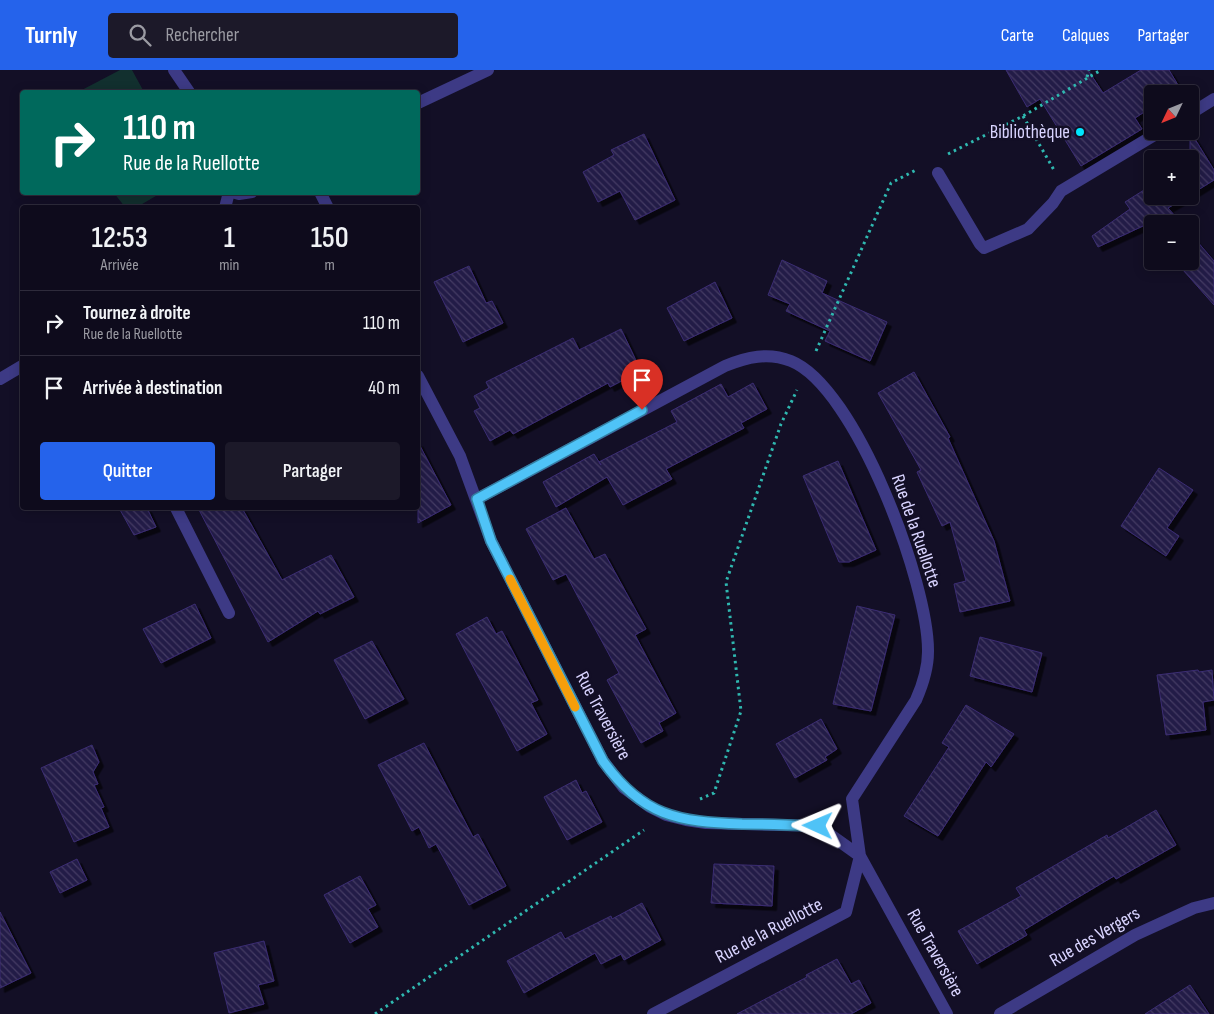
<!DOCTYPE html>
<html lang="fr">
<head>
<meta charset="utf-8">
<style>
  :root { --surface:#0e0b1c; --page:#1c1929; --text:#f1f3f6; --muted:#9b9ba3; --line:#2e2b3b; --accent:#2563eb }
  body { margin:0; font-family:"Sofia Sans Condensed",sans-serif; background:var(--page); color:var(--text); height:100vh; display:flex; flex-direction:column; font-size:19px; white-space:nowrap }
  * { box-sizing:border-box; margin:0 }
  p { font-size:16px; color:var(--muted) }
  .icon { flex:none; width:28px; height:28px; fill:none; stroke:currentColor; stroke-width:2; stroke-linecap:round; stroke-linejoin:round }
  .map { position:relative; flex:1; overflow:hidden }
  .side { position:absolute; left:20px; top:135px; width:400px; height:305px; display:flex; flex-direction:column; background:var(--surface); border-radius:5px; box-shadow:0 2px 12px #0003,0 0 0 1px var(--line) }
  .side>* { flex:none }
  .top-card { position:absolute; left:20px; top:20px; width:400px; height:105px; border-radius:5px; box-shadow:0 2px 12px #0003,0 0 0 1px var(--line); background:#00695c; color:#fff; overflow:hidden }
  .needle { width:32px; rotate:227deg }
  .buttons { position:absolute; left:1144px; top:15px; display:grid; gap:10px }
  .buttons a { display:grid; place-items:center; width:55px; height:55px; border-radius:5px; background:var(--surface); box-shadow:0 2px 12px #0003,0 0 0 1px var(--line); font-size:25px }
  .pin { position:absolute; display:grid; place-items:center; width:42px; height:42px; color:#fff; margin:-51px -21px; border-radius:50% 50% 50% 0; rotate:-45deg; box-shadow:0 0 5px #0007 }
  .pin .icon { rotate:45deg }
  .me { position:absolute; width:55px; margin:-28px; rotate:271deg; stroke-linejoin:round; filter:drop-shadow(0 0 4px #0008) }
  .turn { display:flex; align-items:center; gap:18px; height:105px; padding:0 20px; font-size:22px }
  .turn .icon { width:65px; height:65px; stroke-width:2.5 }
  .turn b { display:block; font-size:35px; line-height:42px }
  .eta { display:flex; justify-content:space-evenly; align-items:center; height:85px; text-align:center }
  .eta b { font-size:30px; font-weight:600; line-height:35px }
  .primary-button { display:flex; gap:10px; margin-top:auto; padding:10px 20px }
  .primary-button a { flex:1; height:58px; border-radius:5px; background:var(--accent); color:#fff; font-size:20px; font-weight:600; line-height:58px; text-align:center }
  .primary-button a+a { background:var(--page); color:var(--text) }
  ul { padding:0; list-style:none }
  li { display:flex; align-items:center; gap:15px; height:65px; padding:0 20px; border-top:1px solid var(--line) }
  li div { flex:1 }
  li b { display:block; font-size:19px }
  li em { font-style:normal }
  header { display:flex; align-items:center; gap:30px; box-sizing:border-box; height:70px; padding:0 25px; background:var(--accent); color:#fff }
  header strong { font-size:24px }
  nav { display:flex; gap:28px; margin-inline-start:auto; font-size:18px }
  .search { width:350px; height:45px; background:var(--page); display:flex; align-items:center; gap:12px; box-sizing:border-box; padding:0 18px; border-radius:5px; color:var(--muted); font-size:19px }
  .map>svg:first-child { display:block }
</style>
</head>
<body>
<header>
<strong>Turnly</strong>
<div class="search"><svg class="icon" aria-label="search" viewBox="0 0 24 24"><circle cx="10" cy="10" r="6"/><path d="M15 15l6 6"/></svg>Rechercher</div>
<nav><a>Carte</a><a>Calques</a><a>Partager</a></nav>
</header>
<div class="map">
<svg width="1214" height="944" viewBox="0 0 1214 944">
  <defs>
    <pattern id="building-back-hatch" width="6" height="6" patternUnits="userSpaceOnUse" patternTransform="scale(1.25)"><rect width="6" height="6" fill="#241b47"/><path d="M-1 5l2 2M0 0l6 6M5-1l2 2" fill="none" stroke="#433b63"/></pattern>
    <filter id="shadow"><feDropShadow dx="4.5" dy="4.5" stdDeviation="0" flood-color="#0009"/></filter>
  </defs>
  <rect width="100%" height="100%" fill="#130f26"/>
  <path fill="#12302f" d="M120,0H132L144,22H78Z
    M114,123H161L137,137H125Z"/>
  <path fill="url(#building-back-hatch)" stroke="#3b2d73" filter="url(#shadow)" d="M1006,0H1088L1103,23L1141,0H1169L1181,20L1175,24H1152V37L1135,48L1142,59L1081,96L1040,29L1027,37Z
    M1190,61L1214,100V110L1190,125Z
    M644,64L675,130L635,150L620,121L598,132L583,102L614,85L611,80Z
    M1152,115V126H1184L1185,128L1168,138L1182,154H1152V167L1143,156L1098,177L1092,166L1130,139L1125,132Z
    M1190,163L1214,191V235L1175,191H1190Z
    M782,190L827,211L822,223L887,252L870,291L825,271L830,261L786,241L790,234L768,225Z
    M469,196L486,233L492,231L503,253L463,272L434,212Z
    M715,212L732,248L684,271L667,238Z
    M621,259L641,301L610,317L608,313L513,364L510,360L490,371L474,341L480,338L474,326L489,318L486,312L573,268L579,280Z
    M914,302L950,367L948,368L994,471L1010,531L960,542L954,514L966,511L950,452L942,456L917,402L921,400L878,323Z
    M753,313L767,339L741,353L744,358L666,399L672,409L623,435L607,407L556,437L543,412L594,384L601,395L599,392L677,352L671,341L721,314L728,327Z
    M418,372L451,435L418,453Z
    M838,391L876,480L849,492H839L803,406Z
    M1159,398L1193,420L1167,458L1179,466L1166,486L1121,456Z
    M119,438H147L156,457L134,465Z
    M198,438H242L282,510L331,485L354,527L320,544L318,541L268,572Z
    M566,438L594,489L605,484L646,559L635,565L676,643L659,653L663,661L641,673L607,610L619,603L579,529L566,504L553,510L526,459Z
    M195,534L211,568L161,593L143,559Z
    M857,536L895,545L871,641L833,634Z
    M487,547L496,564L502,561L538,630L531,633L547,664L517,681L456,564Z
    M980,567L1042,583L1032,622L970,606Z
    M372,571L404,629L365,649L334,590Z
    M1198,600L1199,602L1212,600L1214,630L1203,632L1206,660L1166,665L1157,605Z
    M966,635L1014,664L991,697L986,692L938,766L904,746L949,677L942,673Z
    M821,649L837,679L825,687L827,690L795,708L776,674Z
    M424,673L473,767L478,764L506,816L469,835L436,774L429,778L419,757L412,761L378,695Z
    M92,675L99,692L93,702L98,714L94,715L104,737L101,738L109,757L74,772L41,698Z
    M576,710L582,723L586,721L602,752L567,770L544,727Z
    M1156,740L1176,775L1116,809L1114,806L1077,828L1024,860L1027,865L977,894L958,861L1021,826L1016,818L1107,765L1108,768Z
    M77,789L87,810L60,823L50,802Z
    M714,794L774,796L772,836L711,833Z
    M360,806L376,835L368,839L378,857L350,873L324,825Z
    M642,833L661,870L624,890L621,884L601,894L595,883L524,923L507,891L561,862L565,869L611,846L612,849Z
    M0,842L31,903L0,918Z
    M264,871L274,911L258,915L264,934L229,943L214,883Z
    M837,889L851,914L859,910L871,933L851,944H737L807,907L806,905Z
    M1190,915L1209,944H1145Z"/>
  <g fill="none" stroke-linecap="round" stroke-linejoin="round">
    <path stroke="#2fb8b0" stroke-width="3" stroke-dasharray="2.5 4" stroke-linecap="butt" d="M1087,7L1089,0
      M1023,46L1054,100
      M948,84L1023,46L1101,0
      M816,281L891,113L918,99
      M700,729L714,723L741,641L726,512L781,354L797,320
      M375,944L644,760"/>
    <path stroke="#3d3a85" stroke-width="12" d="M1190,44L1214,29
      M938,103L980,174L984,178L1028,159L1053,133L1061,121L1161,61"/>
    <path stroke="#3d3a85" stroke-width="12" d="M174,0L189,22
      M418,33L488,0
      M232,122L239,124L252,122
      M320,122L328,138
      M225,138L229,122
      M418,306L460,386L491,471L603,691L624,718L650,737L666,745L686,750L706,753L818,756L860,786L947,944
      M0,309L22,296
      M477,429L725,296C747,287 768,282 791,291C856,317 929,515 928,582C928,599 923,614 916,630L852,729L860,786L846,842L653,944
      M176,438L229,543
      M1000,944L1135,865L1194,838L1214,833"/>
  </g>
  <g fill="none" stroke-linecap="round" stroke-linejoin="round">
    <g stroke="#337fa1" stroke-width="12">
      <path id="route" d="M642,340L477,429L491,471L603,691C642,746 678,752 742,754C767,754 793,755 818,756"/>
    </g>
    <use href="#route" stroke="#4fc3f7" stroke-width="9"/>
    <path stroke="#f59e0b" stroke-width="9" d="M510,509L575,637"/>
  </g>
  <circle fill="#00e5ff" stroke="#130f26" stroke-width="2" cx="1080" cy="62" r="5"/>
  <g text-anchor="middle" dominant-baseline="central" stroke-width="5" stroke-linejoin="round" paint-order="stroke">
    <g font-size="19" fill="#d9d4ff" stroke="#130f26" text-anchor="end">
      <text x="1070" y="62">Bibliothèque</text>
    </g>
    <g font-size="19" fill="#d9d4ff" stroke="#130f26">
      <text transform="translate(916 461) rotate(71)">Rue de la Ruellotte</text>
      <text transform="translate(603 646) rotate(62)">Rue Traversière</text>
      <text transform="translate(769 861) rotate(-28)">Rue de la Ruellotte</text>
      <text transform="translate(1095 867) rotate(-30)">Rue des Vergers</text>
      <text transform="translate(935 883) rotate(61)">Rue Traversière</text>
    </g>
  </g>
</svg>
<div class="buttons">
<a><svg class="needle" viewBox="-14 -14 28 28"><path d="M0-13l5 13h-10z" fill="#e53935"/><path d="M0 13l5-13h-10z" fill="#9b9ba3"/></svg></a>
<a>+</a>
<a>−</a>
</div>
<div class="pin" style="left:642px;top:340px;background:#d93025"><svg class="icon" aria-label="arrive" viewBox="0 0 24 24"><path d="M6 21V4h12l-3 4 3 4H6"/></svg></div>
<svg class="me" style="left:818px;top:756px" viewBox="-20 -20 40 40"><path d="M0-17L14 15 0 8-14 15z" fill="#4fc3f7" stroke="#fff" stroke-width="4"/></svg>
<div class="top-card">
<div class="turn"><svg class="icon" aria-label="right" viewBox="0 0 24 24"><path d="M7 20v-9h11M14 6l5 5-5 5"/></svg><div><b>110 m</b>Rue de la Ruellotte</div></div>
</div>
<section class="side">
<div class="eta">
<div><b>12:53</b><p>Arrivée</p></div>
<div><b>1</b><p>min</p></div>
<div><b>150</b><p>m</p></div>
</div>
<ul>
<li><svg class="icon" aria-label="right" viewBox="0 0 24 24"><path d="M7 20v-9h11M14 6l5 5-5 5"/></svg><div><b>Tournez à droite</b><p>Rue de la Ruellotte</p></div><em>110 m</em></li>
<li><svg class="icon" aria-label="arrive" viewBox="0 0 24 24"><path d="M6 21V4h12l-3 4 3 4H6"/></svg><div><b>Arrivée à destination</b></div><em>40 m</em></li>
</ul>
<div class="primary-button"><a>Quitter</a><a>Partager</a></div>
</section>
</div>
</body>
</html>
